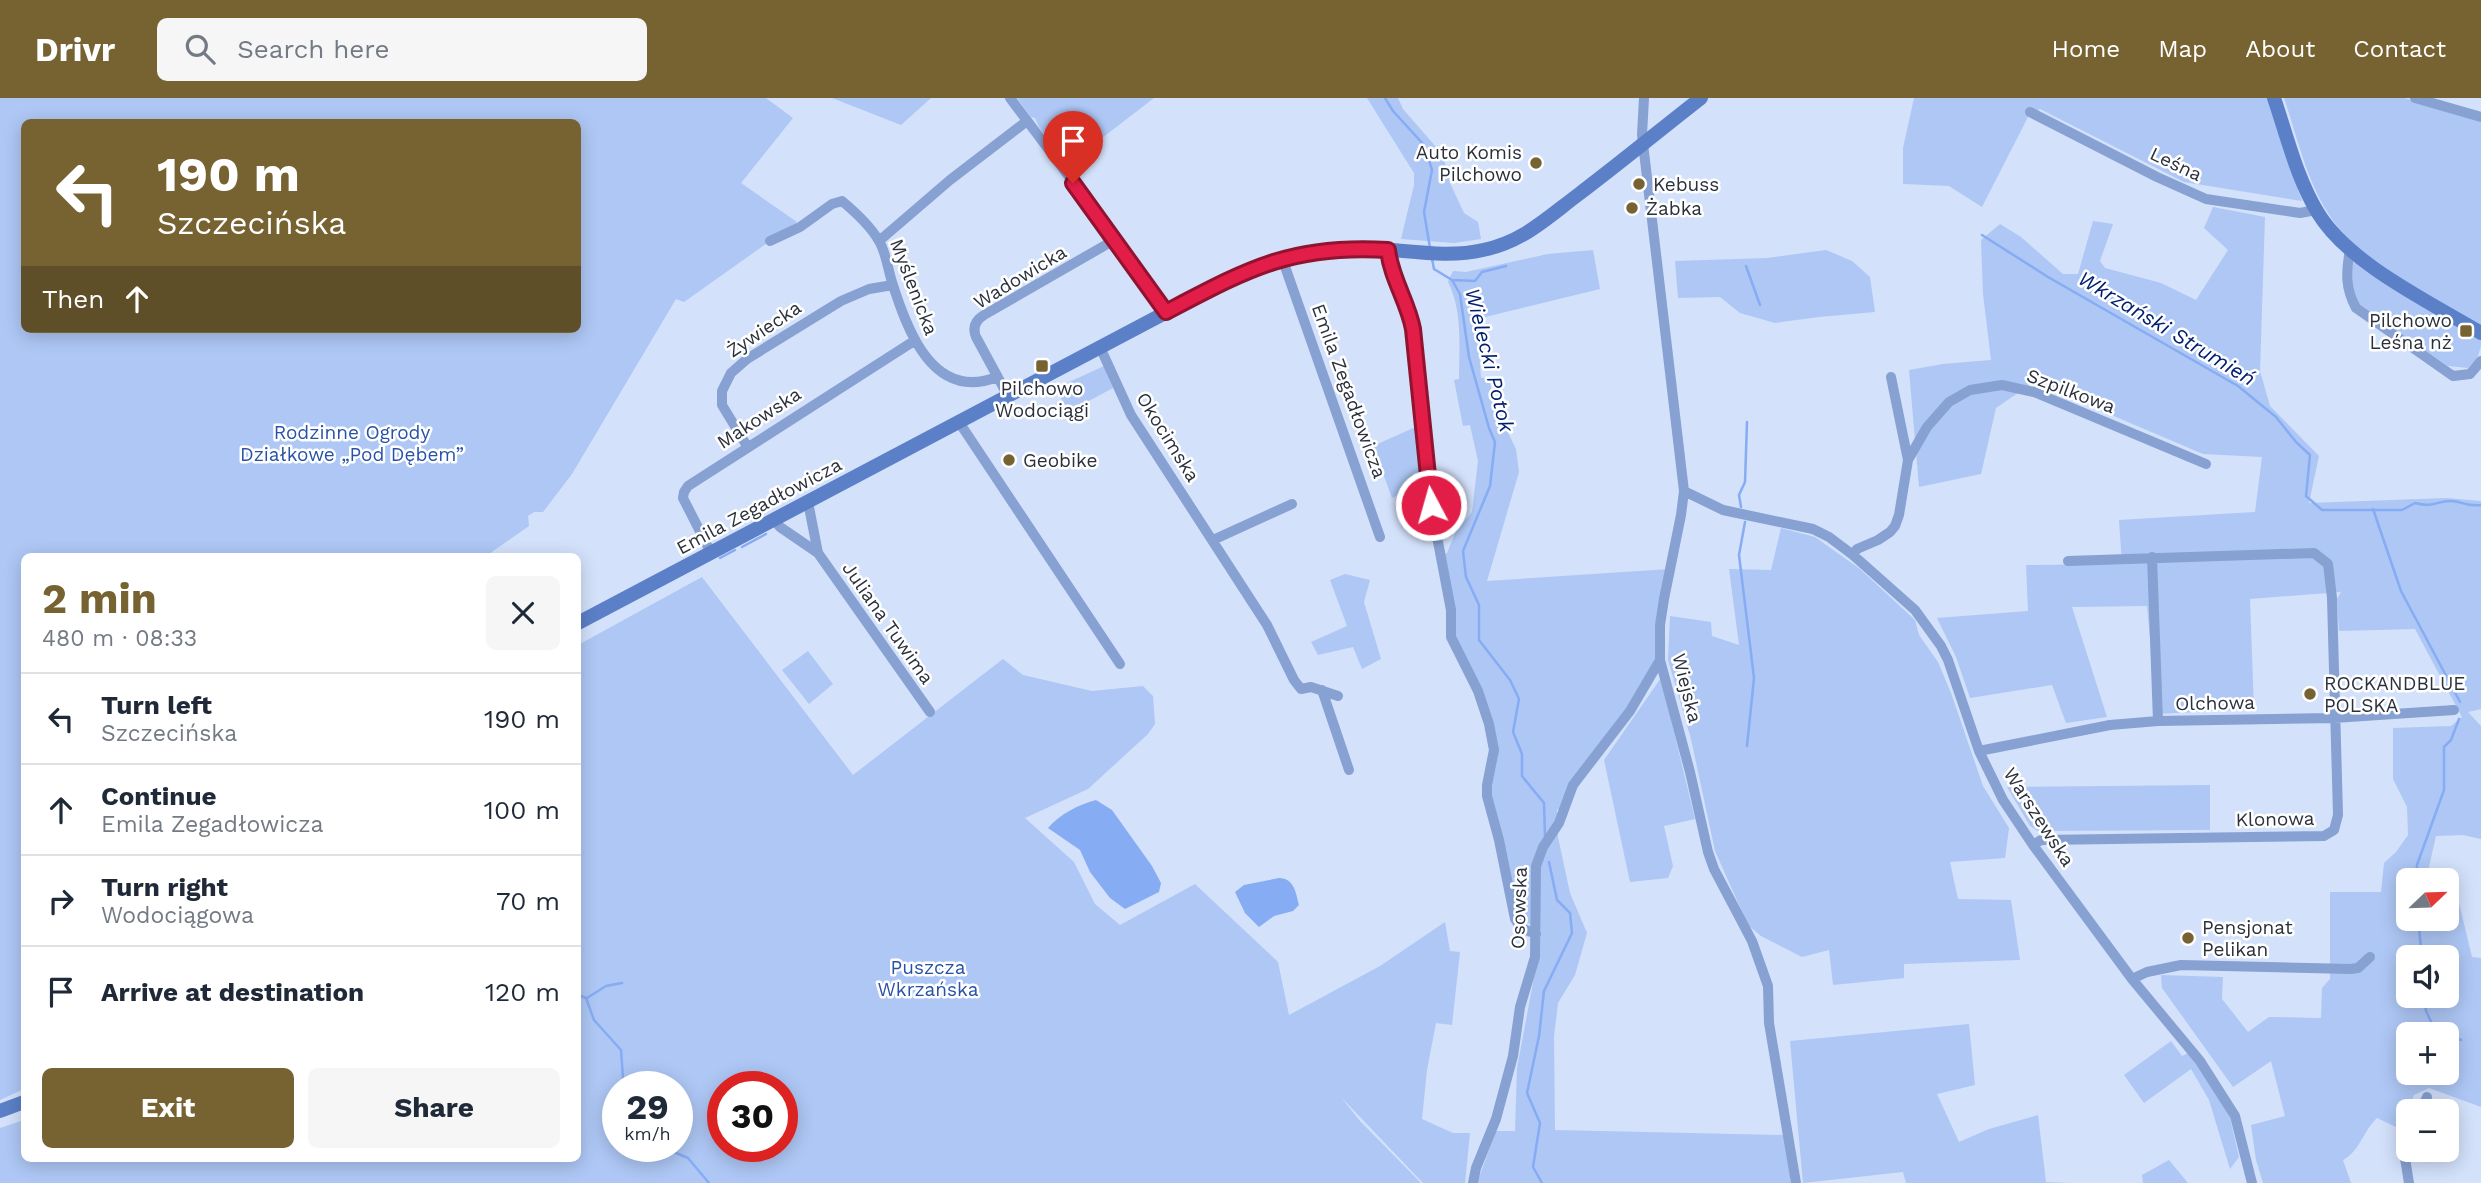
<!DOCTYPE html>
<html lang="en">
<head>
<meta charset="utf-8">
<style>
  :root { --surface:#fff; --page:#f6f6f7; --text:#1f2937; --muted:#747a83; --line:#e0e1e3; --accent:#776332 }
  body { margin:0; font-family:"Work Sans",sans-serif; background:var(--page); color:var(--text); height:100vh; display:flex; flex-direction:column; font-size:26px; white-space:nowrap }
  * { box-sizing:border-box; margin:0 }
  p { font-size:23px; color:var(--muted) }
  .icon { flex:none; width:38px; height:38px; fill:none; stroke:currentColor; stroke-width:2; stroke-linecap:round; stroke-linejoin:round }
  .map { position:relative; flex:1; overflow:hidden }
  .drawer { position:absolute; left:21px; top:455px; width:560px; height:609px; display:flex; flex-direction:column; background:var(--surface); border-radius:10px; box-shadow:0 4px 18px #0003 }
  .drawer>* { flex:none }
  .top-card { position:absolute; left:21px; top:21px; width:560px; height:214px; border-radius:10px; box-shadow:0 4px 18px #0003; background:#776332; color:#fff; overflow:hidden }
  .needle { width:46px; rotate:67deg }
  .tools { position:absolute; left:2396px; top:770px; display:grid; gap:14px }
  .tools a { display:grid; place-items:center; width:63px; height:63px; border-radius:10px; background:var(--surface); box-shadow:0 4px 18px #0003; font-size:35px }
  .speed { position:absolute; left:602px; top:973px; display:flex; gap:14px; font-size:35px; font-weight:700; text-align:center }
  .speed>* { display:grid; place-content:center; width:91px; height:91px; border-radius:50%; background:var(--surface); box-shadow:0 4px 18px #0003; line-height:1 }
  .speed small { font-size:18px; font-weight:400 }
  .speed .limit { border:10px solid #d22; background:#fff; color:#111 }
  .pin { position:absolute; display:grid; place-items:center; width:60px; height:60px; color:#fff; margin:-72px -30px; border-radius:50% 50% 50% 0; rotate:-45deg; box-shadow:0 0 7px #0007 }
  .pin .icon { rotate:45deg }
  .me { position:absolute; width:77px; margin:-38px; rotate:354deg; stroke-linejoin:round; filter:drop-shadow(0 0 5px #0008) }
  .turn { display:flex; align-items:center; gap:24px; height:147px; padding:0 21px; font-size:32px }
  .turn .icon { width:91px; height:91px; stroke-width:2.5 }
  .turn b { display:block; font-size:49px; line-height:60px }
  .then { display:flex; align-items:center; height:66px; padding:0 21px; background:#0003; gap:14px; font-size:26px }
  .round { display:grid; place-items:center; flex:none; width:74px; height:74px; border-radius:10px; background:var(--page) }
  .head { display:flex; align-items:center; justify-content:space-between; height:119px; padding:0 21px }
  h1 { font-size:42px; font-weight:700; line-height:52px; color:var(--accent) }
  .button { display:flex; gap:14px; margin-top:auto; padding:14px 21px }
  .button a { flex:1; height:80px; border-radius:10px; background:var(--accent); color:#fff; font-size:28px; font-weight:700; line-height:80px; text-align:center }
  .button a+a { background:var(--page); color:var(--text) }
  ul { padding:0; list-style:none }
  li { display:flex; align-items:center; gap:21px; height:91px; padding:0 21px; border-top:2px solid var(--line) }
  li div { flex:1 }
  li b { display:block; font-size:26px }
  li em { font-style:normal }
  header { display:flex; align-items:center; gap:42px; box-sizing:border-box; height:98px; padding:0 35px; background:var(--accent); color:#fff }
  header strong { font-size:33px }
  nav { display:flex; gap:38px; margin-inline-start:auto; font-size:24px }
  .search { width:490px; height:63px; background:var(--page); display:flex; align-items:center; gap:18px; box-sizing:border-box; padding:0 24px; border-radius:10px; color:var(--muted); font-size:26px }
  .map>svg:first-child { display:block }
</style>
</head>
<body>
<header>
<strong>Drivr</strong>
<div class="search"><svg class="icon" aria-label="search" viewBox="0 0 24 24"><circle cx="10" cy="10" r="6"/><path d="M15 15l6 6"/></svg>Search here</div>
<nav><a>Home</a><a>Map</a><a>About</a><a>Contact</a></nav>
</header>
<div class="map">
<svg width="2481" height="1085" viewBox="0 0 2481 1085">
  <rect width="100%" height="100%" fill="#d3e1fb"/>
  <path fill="#aec7f5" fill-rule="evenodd" d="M0,0H766L793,20L741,85L797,124L786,136L770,143L684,204L676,201L572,376L543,414H534L528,418L529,428L486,458H24V991L0,1002ZM24,24H578V231H24Z
    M832,0H931L901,27Z
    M1017,0H1154L1067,67L1063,58L1059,57L1039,29L1035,20L1031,19Z
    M1367,0H1398L1403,11L1443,57L1450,85L1464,115L1478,124L1481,141L1454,145L1401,141L1414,87V75Z
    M1914,0H2267L2302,103L2184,84L2040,11L2028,19L1982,109L1949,88L1903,86V50Z
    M2284,0H2404L2481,23V248L2477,261L2468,270L2448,268L2358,207L2350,179L2357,149C2311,108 2303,56 2284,0Z
    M2213,109L2265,119L2260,273L2270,308L2319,358L2309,405L2446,400L2481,403V611L2468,614L2481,628V741L2463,737L2436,738L2426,782H2408V821H2446L2447,809L2459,805L2472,859L2481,860V1009L2429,990L2414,997L2400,1031L2377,1020C2363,1033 2360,1053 2343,1062L2351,1085H2263L2256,1062L2251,1027L2285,1018L2271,963L2233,989L2162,890L2161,877L2223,879L2222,901L2248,934L2269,919L2321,920L2322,890L2330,881V794H2381L2384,765L2396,754L2408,737L2407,709L2393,681V630L2451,628L2462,619L2415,531L2339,533L2337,501L2341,494L2250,501L2254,611L2157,616L2147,508L2072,509L2107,619L2066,625L2052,587L1970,600L1956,559L1937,520L2028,513L2026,467L2122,466L2119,422L2255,414L2262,359L2203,356L2034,284L1996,310L1981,376L1919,389L1909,272L1943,266L1991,262L1983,196L1981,142L2000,126L2021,139L2063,176H2078L2093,123L2113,126L2100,163L2105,170L2161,185L2196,202L2228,152L2204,130ZM2408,859H2446V898H2408ZM2408,936H2446V975H2408Z
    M1593,152L1600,191L1473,222L1479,250L1481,280L1489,279L1494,306L1516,351L1519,374L1487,483L1670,471L1660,562L1562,714L1557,711L1558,739L1570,795L1587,835L1575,877L1558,905L1554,938L1555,1032L1784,1037L1791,1085H1477L1496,1033H1515L1517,970L1538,858L1539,831L1517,819L1490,694L1497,649L1456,545L1443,456L1447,455L1456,433L1472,414L1478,363L1470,327L1463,328L1454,282L1459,281C1459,250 1463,213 1448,184L1453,173L1466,174L1548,156Z
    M1826,152L1852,163L1870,179L1875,214L1819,219L1775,225L1740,215L1720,199L1678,200L1675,163L1767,160Z
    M1104,268L1113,290L1070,313L1054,291Z
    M1420,327L1426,383L1392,400L1373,348Z
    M1781,430L1815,439L1860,471L1915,522L1919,537L1938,564L1951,595L1983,688L2009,730L2005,760L1950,764L1958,801L2011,802L2020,862L1904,866V880L1833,887L1829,852L1802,859L1761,838L1748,827L1715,753L1691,641L1668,562L1670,518L1711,524L1712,538L1739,547L1729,471L1771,472Z
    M1345,476L1370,482L1364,504L1381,561L1362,571L1353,549L1318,557L1311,544L1347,528L1330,482Z
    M702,479L853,677L1003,561L1023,577L1092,593L1143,588L1153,598L1155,626L1148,636L1088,691L1025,720L1074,764L1095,806L1120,827L1195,786L1278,864L1289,917L1380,868L1445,824L1450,853L1460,854L1452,927L1436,925L1427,972L1422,1021L1453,1035H1470L1465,1085H1423L1341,999L1360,1023L1421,1085H0V1030L24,1022V1060H578V547ZM618,989H677V1048H618ZM723,989H782V1048H723Z
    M808,553L833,586L809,606L782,572Z
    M1661,580L1695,721L1664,728L1673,768L1668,780L1630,784L1604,662Z
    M2210,687V732L2038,733L2030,728L2007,689Z
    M1969,926L1975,987L1937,996L1959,1044L1989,1031L2038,1017L2046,1084L2068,1085H1906L1903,1074L1803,1085L1790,943Z
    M2171,943L2182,958L2188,955L2206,979L2230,1020L2239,1059L2230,1071L2209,1002L2191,971L2144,1005L2124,977Z
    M2169,1062L2188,1085H2143L2142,1077Z"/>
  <path fill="#86acf4" d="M1096,702L1112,712L1152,768L1161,785L1159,794L1125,811L1110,800L1090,774L1080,752L1048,730C1060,716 1078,707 1096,702Z
    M1279,780C1294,780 1296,795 1299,807L1293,813L1274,818L1259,829L1245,815L1235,794L1244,787Z"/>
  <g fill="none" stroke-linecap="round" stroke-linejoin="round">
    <path stroke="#86acf4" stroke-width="2.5" d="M1385,0L1393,13L1424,47L1432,72L1424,114L1430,150
      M1982,137L2048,179L2238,288L2276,319L2296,344L2310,357L2306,398L2322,412H2402L2415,405C2434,410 2435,403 2451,403C2462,403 2466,409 2481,407
      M1432,161L1434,171L1452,182L1460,196L1469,259L1489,330L1495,344L1490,388L1463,453L1466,479L1479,507V542L1510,582L1519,601L1513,634L1522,656V678L1544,705L1545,738
      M1746,168L1760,207
      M1452,182L1475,183L1482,174L1506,168
      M1741,409L1739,397L1745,384L1747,324
      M2373,411L2401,493L2460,604
      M1745,424L1739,457L1754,580L1747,648
      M742,449L766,436
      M720,460L735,452
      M2416,782L2417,767L2444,692V649L2451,642L2459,621
      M2418,821L2422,859
      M578,897L586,900L594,922L621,952L623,980L627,989
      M2424,898L2426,913L2434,930L2461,942
      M587,900L606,888L622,885
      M667,1048L669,1052L688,1060L709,1085
      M1542,1085L1533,1069L1540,1025L1527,995L1539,938L1544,893L1572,835L1570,815L1557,802L1549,764"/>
    <path stroke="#86a1d2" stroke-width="10" d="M1010,0L1116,141L1166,214
      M1644,0L1642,37L1684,393L1681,417L1664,501L1660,527V562L1690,674L1708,754L1714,771L1752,843L1768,888L1769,925L1796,1085
      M2415,0L2481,19
      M2030,14L2157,79L2206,101L2300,115L2316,112
      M770,143L800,129L832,106L842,103C854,113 871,129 879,143C886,154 888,172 892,184C907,232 933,304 997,279
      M879,143L950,82L1027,23
      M1388,152C1390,180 1408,204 1413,231L1431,407L1451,512V539L1478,593L1489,626L1494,652L1487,687V698L1499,742L1515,821L1521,830L1536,836
      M2350,152C2346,174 2345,190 2356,210L2453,278L2470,276L2481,263
      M1282,160L1380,439
      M1100,249L1131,317L1267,527L1294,582L1301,591L1311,589L1338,598
      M1008,298L976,239C972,229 976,222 984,217L1116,141
      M959,324L1120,566
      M747,348L722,307V293L731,275L747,261L841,203L869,191L893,187
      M1908,362L1927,329L1949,304L1970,292L2002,287L2034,294L2206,366
      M1684,393L1723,412L1813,431L1829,439L1853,457L1915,512L1941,548L1948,562L1979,653L2003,702L2033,747L2132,881L2200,963L2235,1018L2252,1085
      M808,404L818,455L930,614
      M774,422L780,429L818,455
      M1213,442L1292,406
      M711,455L683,400L684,394L688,388L914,243
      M1853,457L1857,451L1878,442L1890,434L1895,428L1899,417L1908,362L1891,279
      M2152,459L2158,623
      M1322,592L1349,672
      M1979,653L2110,627L2158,623L2334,620L2454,612
      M2033,747L2041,742L2324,738L2334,732L2338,717L2332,500L2328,466L2314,455L2068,463
      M2132,881L2147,874L2181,867L2351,871L2358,870L2370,859
      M2421,1013L2427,999
      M2408,1044L2404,1054L2409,1085
      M1473,1085L1476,1070L1496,1021L1513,958L1520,909L1535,859L1536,768L1543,749L1559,725L1573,687L1630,613L1660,562"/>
    <path stroke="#5b80c7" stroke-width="14" d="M2274,0C2287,38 2297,81 2318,115C2349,166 2430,204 2481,235
      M578,525L1218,187C1269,161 1319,148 1377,151C1412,153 1449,160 1483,152C1523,144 1548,119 1579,96C1620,65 1660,32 1701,0
      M0,1013L24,1004"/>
  </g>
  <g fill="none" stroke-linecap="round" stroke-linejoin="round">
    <g stroke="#92132f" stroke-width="18">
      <path id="route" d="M1073,85L1166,214C1248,171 1292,146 1388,152C1391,180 1408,204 1413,231L1431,407"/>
    </g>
    <use href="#route" stroke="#e11d48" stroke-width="12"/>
  </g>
  <g fill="#776332" stroke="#fff" stroke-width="2.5">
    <circle cx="1536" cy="65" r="7"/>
    <circle cx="1639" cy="86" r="7"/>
    <circle cx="1632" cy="110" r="7"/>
    <rect x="2459" y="226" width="14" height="14" rx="3.5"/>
    <rect x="1035" y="261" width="14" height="14" rx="3.5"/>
    <circle cx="1009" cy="362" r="7"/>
    <circle cx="2310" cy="596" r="7"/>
    <circle cx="2188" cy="840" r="7"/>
  </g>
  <g text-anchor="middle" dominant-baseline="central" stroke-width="5" stroke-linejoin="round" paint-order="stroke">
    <g font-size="19" fill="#2b313b" stroke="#fff" text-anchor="start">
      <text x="1522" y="54" text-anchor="end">Auto Komis<tspan x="1522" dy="22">Pilchowo</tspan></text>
      <text x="1653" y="86">Kebuss</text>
      <text x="1646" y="110">Żabka</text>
      <text x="2452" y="222" text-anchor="end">Pilchowo<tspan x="2452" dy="22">Leśna nż</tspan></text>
      <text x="1042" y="290" text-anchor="middle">Pilchowo<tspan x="1042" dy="22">Wodociągi</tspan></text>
      <text x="1023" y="362">Geobike</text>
      <text x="2324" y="585">ROCKANDBLUE<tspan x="2324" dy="22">POLSKA</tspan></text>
      <text x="2202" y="829">Pensjonat<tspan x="2202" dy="22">Pelikan</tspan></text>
    </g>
    <g font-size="19" fill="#2b313b" stroke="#fff">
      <text transform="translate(2176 66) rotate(25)">Leśna</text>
      <text transform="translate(1020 179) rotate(-31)">Wadowicka</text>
      <text transform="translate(914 189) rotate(69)">Myślenicka</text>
      <text transform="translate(764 231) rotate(-34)">Żywiecka</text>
      <text transform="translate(1349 293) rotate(70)">Emila Zegadłowicza</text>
      <text transform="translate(2071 293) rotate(21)">Szpilkowa</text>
      <text transform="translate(759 320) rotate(-33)">Makowska</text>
      <text transform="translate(1168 339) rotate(58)">Okocimska</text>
      <text transform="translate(759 408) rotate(-28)">Emila Zegadłowicza</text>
      <text transform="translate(888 525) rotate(55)">Juliana Tuwima</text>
      <text transform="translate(1687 590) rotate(76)">Wiejska</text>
      <text transform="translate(2215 605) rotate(-1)">Olchowa</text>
      <text transform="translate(2039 719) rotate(57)">Warszewska</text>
      <text transform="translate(2275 721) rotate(-1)">Klonowa</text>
      <text transform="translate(1519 810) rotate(-88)">Osowska</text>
    </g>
    <g font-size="19" fill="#2952a6" stroke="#fff">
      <text x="352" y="334">Rodzinne Ogrody<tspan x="352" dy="22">Działkowe „Pod Dębem”</tspan></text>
      <text x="928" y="869">Puszcza<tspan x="928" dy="22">Wkrzańska</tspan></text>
    </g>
    <g font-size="21" font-style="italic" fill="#001e6f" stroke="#fff">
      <text transform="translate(2167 230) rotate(31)">Wkrzański Strumień</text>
      <text transform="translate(1490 262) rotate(76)">Wielecki Potok</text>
    </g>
  </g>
</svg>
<div class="tools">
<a><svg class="needle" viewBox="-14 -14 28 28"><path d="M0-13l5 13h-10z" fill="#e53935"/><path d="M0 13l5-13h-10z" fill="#747a83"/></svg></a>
<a><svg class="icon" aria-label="sound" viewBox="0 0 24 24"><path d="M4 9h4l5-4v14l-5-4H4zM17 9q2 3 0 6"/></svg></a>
<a>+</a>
<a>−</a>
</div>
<div class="speed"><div>29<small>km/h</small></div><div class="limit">30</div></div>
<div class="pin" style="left:1073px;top:85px;background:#d93025"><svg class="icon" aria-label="arrive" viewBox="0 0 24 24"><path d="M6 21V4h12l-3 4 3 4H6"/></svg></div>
<svg class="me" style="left:1431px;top:407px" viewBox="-20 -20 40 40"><circle r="17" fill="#e11d48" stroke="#fff" stroke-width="3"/><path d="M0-11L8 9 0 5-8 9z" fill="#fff"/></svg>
<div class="top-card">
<div class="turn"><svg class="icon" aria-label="left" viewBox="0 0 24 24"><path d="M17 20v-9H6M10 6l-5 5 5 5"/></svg><div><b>190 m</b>Szczecińska</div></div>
<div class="then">Then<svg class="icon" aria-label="ahead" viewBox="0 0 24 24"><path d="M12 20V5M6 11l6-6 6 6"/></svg></div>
</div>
<section class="drawer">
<div class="head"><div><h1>2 min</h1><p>480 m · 08:33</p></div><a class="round"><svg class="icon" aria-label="close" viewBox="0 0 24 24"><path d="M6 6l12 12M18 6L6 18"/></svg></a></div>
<ul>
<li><svg class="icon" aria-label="left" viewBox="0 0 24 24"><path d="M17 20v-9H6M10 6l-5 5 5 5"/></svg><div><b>Turn left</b><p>Szczecińska</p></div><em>190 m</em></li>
<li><svg class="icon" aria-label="ahead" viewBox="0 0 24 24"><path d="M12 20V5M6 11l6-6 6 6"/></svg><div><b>Continue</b><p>Emila Zegadłowicza</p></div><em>100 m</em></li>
<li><svg class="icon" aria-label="right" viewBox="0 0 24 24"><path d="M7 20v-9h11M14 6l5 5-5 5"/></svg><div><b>Turn right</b><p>Wodociągowa</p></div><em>70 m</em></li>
<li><svg class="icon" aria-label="arrive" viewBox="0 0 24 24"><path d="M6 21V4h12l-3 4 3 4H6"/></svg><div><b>Arrive at destination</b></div><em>120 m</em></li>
</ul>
<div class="button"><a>Exit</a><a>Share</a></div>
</section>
</div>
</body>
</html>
